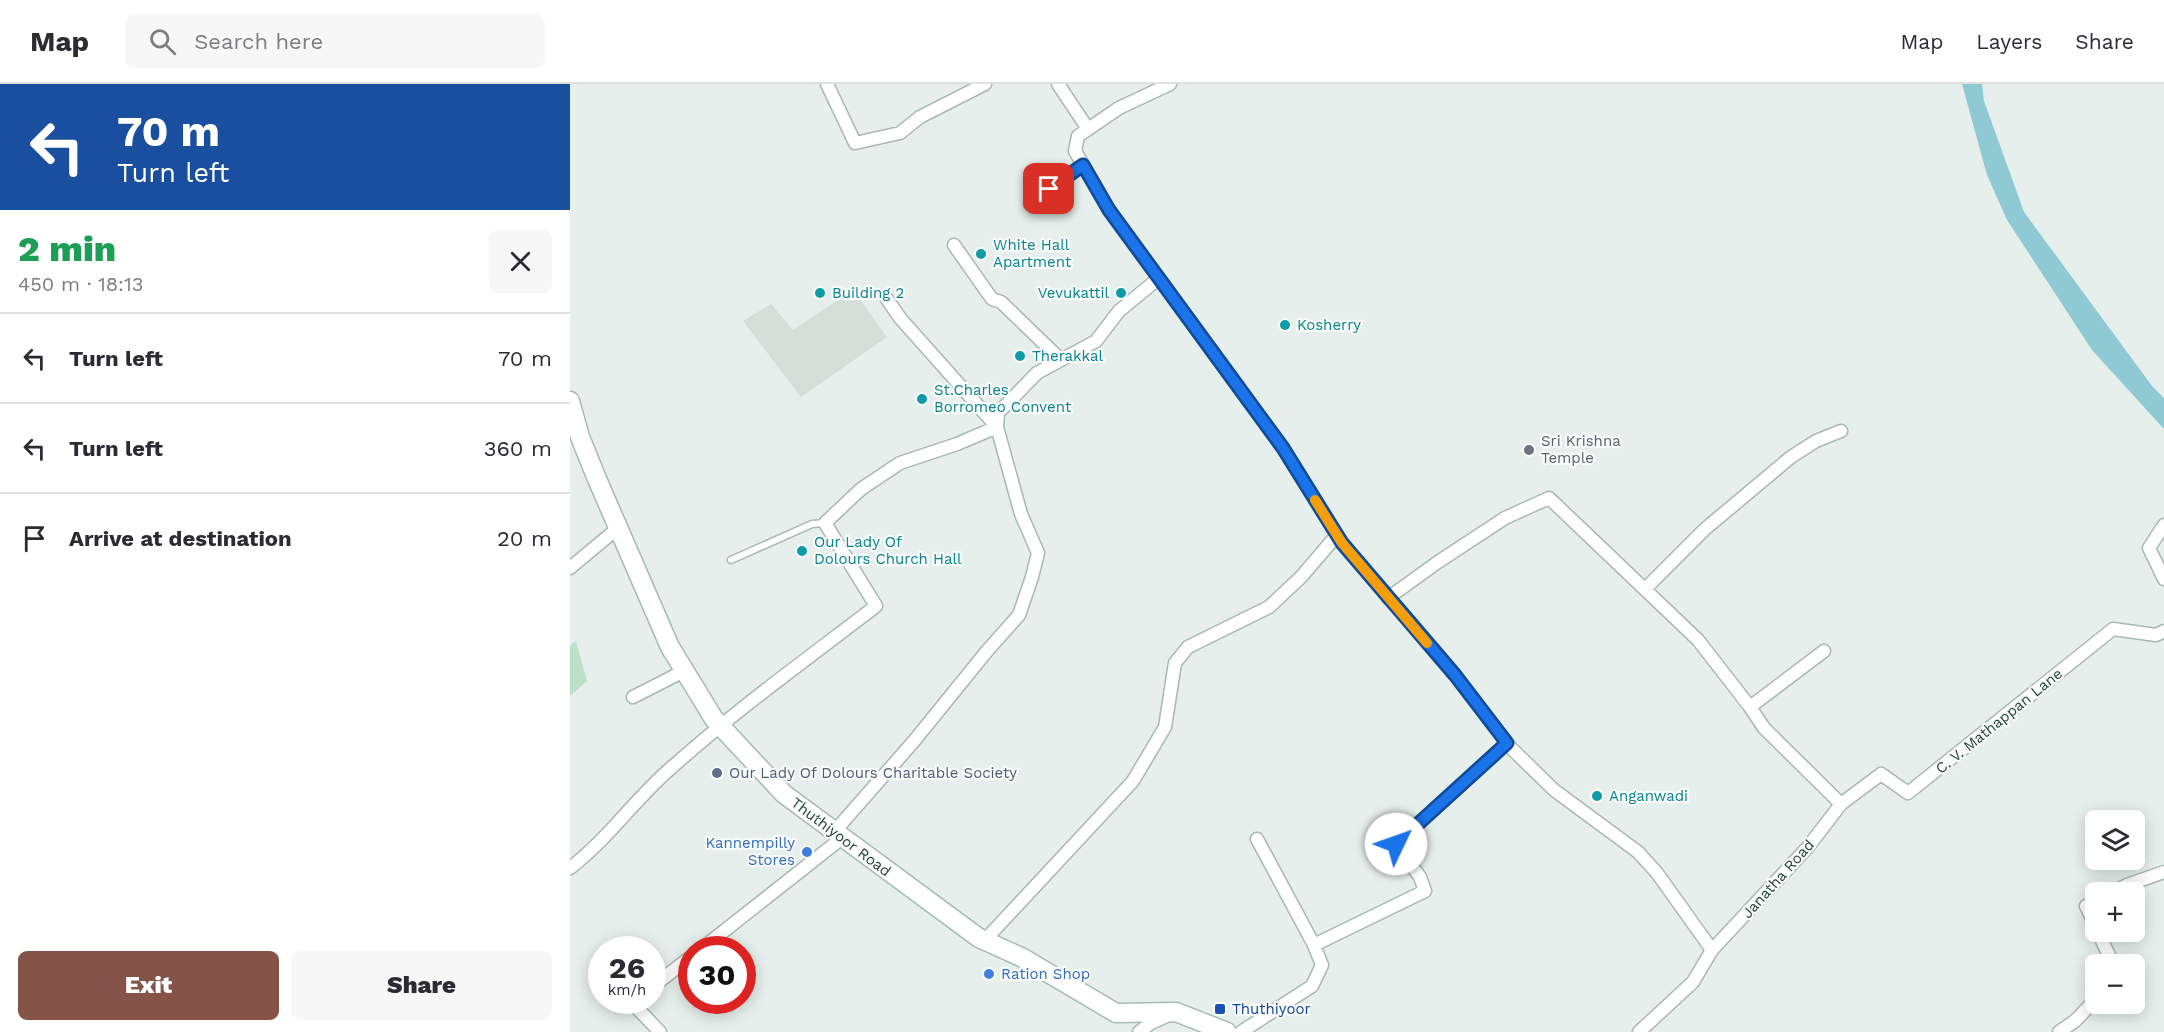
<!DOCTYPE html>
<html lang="en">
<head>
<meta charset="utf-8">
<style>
  :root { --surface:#fff; --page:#f7f7f7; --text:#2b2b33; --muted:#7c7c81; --line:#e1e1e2; --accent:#855347 }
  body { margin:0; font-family:"Work Sans",sans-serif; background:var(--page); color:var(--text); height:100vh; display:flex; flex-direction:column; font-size:22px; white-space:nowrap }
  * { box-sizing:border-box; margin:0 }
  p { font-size:20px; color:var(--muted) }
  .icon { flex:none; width:33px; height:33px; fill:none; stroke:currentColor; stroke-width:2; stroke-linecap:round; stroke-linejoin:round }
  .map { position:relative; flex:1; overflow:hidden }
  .details { display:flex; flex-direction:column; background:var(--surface); width:570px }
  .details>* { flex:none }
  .top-card { background:#1a4fa0; color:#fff; overflow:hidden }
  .fabs { position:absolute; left:1515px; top:726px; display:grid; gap:12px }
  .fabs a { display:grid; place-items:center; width:60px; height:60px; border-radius:9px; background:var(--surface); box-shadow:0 3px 15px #0003; font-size:30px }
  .speed { position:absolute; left:18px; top:852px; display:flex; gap:12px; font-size:30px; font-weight:700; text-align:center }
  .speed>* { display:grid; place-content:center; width:78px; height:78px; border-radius:50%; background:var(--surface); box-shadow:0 3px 15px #0003; line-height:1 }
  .speed small { font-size:15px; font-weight:400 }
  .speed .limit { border:9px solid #d22; background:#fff; color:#111 }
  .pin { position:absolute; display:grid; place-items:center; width:51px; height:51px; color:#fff; margin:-26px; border-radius:12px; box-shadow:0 3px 9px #0006 }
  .me { position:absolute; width:66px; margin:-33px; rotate:48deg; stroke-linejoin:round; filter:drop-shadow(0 0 4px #0008) }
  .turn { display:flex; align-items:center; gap:21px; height:126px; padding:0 18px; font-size:27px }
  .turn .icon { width:78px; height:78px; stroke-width:2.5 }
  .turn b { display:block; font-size:42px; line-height:51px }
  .round { display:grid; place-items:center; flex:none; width:63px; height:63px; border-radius:9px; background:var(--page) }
  .head { display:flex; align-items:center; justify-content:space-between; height:102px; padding:0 18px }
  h1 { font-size:36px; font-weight:800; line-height:45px; color:#1e9e55 }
  .primary-button { display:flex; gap:12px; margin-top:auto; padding:12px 18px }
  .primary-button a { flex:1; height:69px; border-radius:9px; background:var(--accent); color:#fff; font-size:24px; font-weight:800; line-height:69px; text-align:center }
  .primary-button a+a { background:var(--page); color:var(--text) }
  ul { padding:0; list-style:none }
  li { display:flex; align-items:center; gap:18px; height:90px; padding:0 18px; border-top:2px solid var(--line) }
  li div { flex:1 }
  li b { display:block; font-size:22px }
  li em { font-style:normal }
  header { display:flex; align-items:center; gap:36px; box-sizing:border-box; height:84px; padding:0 30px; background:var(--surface); border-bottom:2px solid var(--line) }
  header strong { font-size:28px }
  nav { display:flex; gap:33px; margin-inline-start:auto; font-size:21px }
  .search { width:420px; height:54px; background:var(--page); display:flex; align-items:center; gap:15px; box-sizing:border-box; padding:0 21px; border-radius:9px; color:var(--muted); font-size:22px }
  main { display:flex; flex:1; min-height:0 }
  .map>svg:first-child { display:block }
</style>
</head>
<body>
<header>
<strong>Map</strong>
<div class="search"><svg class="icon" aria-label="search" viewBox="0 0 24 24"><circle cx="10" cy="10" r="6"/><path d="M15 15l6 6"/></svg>Search here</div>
<nav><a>Map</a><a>Layers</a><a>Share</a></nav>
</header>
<main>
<section class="details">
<div class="top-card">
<div class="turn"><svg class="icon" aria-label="left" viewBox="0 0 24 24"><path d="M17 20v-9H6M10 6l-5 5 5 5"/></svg><div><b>70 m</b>Turn left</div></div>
</div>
<div class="head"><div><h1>2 min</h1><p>450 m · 18:13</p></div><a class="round"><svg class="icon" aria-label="close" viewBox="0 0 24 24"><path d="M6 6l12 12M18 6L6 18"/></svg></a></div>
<ul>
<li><svg class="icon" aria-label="left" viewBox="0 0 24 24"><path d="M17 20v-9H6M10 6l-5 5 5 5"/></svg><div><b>Turn left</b></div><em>70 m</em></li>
<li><svg class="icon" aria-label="left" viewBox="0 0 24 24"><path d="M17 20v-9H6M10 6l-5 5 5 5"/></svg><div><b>Turn left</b></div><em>360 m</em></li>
<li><svg class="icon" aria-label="arrive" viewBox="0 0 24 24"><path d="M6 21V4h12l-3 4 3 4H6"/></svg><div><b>Arrive at destination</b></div><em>20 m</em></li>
</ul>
<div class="primary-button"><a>Exit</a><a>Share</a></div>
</section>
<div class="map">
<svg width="1594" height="948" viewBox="0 0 1594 948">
  <rect width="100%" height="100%" fill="#e6efeb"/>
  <path fill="#d4dfda" d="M283,206L317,253L231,313L173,237L201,220L223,246Z"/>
  <path fill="#bfe0c8" d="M6,557L17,597L0,612V562Z"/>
  <path fill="#8ec9d4" d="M1392,0H1412L1414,17L1454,128L1582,302L1594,314V345L1522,266L1437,136L1417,91Z"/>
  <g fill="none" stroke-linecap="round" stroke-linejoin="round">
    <g stroke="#a8b8b2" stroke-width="9">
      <path id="service" d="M161,476L242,440L255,439"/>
    </g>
    <g stroke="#a8b8b2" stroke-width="15">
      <path id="minor" d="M257,0L285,59L330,49L350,33L415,0
        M488,0L518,45
        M600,0L549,24L508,52L505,67L539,126L713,364L772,459L885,591L940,663L984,706L1068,768L1087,789L1142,866L1123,898L1069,948
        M470,96L479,105
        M460,120L513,81
        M384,161L422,215L431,218L491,276
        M1594,441L1579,464L1594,495
        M0,484L48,444
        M1075,505L1135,445L1221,373L1246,357L1271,347
        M818,514L868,478L935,434L979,414L1128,556L1180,623L1194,644L1271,720
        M63,613L114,587
        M1180,623L1254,567
        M264,748L344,657L417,567L449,531L462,493L468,469L451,430L427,343L428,329L467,289L526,257L549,227L589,194
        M687,755L744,861
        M0,784C38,755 65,715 101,684C166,626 237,575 306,522L255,439L291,405L330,379L387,360L427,343L330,234L317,215
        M1542,808L1557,801L1594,788
        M1526,817L1516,822L1526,843
        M1528,848L1543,880
        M415,856L563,697L595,643L605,579L618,563L699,523L731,493L767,451
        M130,866L272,754
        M1142,866L1238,763L1271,720L1311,690L1338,709L1543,545L1586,551L1594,547
        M82,903L122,872
        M73,916L68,925L90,948
        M569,948L581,939L599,931
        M671,948L742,902L752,881L744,861L855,807L850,793L826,760L937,659
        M1489,948L1505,937L1526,915"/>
    </g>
    <g stroke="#a4bbb3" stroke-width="21">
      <path id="secondary" d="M0,317L10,353L27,395L100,563L144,635L214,710L409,854L453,874L546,929L606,928L657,948"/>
    </g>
    <use href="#service" stroke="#fff" stroke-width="6"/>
    <use href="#minor" stroke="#fff" stroke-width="12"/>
    <use href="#secondary" stroke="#fff" stroke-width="18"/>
  </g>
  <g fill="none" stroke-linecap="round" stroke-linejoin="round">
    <g stroke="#114b97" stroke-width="15">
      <path id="route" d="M479,105L513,81L539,126L713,364L772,459L885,591L937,659L826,760"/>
    </g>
    <use href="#route" stroke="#1a73e8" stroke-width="10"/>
    <path stroke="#f59e0b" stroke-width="10" d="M745,416L772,459L857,559"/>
  </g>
  <g fill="#0f9aa8" stroke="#f7fbf9" stroke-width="2">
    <circle cx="411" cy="170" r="6"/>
    <circle cx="250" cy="209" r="6"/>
    <circle cx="551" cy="209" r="6"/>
    <circle cx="715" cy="241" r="6"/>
    <circle cx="450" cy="272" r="6"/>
    <circle cx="352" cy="315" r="6"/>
    <circle cx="232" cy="467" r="6"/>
    <circle cx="1027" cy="712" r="6"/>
  </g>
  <circle fill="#6b7280" stroke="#f7fbf9" stroke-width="2" cx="959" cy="366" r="6"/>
  <circle fill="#5c6f8a" stroke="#f7fbf9" stroke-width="2" cx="147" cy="689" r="6"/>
  <g fill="#3f7fe0" stroke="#f7fbf9" stroke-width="2">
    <circle cx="237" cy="768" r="6"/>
    <circle cx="419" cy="890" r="6"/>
  </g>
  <rect fill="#1a4fb4" stroke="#f7fbf9" stroke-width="2" x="644" y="919" width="12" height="12" rx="3"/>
  <g text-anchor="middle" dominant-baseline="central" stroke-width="4.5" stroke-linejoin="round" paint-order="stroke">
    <g font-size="15" fill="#0d838f" stroke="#f7fbf9" text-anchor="start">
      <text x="423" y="161">White Hall<tspan x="423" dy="17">Apartment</tspan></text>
      <text x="262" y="209">Building 2</text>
      <text x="539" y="209" text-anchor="end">Vevukattil</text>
      <text x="727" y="241">Kosherry</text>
      <text x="462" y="272">Therakkal</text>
      <text x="364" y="306">St.Charles<tspan x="364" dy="17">Borromeo Convent</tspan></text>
      <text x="244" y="458">Our Lady Of<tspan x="244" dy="17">Dolours Church Hall</tspan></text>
      <text x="1039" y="712">Anganwadi</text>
    </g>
    <g font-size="15" fill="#5b616d" stroke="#f7fbf9" text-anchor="start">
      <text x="971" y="357">Sri Krishna<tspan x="971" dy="17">Temple</tspan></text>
    </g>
    <g font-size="15" fill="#24423a" stroke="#f7fbf9">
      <text transform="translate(1429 637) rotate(-39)">C. V. Mathappan Lane</text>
      <text transform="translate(271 753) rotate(37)">Thuthiyoor Road</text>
      <text transform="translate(1208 795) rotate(-48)">Janatha Road</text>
    </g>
    <g font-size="15" fill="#4e5e75" stroke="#f7fbf9" text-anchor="start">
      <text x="159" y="689">Our Lady Of Dolours Charitable Society</text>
    </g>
    <g font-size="15" fill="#366cbe" stroke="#f7fbf9" text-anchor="end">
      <text x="225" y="759">Kannempilly<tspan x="225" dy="17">Stores</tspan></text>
      <text x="431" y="890" text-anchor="start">Ration Shop</text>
    </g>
    <g font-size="15" fill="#164399" stroke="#f7fbf9" text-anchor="start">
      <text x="662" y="925">Thuthiyoor</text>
    </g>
  </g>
</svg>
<div class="fabs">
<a><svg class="icon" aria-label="layers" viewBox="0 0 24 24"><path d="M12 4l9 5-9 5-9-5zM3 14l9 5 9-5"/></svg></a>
<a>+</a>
<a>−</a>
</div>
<div class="speed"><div>26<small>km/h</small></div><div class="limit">30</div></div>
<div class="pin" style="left:479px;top:105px;background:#d93025"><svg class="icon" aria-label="arrive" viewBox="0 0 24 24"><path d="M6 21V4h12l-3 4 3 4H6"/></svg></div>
<svg class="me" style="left:826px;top:760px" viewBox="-20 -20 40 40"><circle r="19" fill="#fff"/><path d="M0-13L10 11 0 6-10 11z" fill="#1a73e8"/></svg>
</div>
</main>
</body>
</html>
